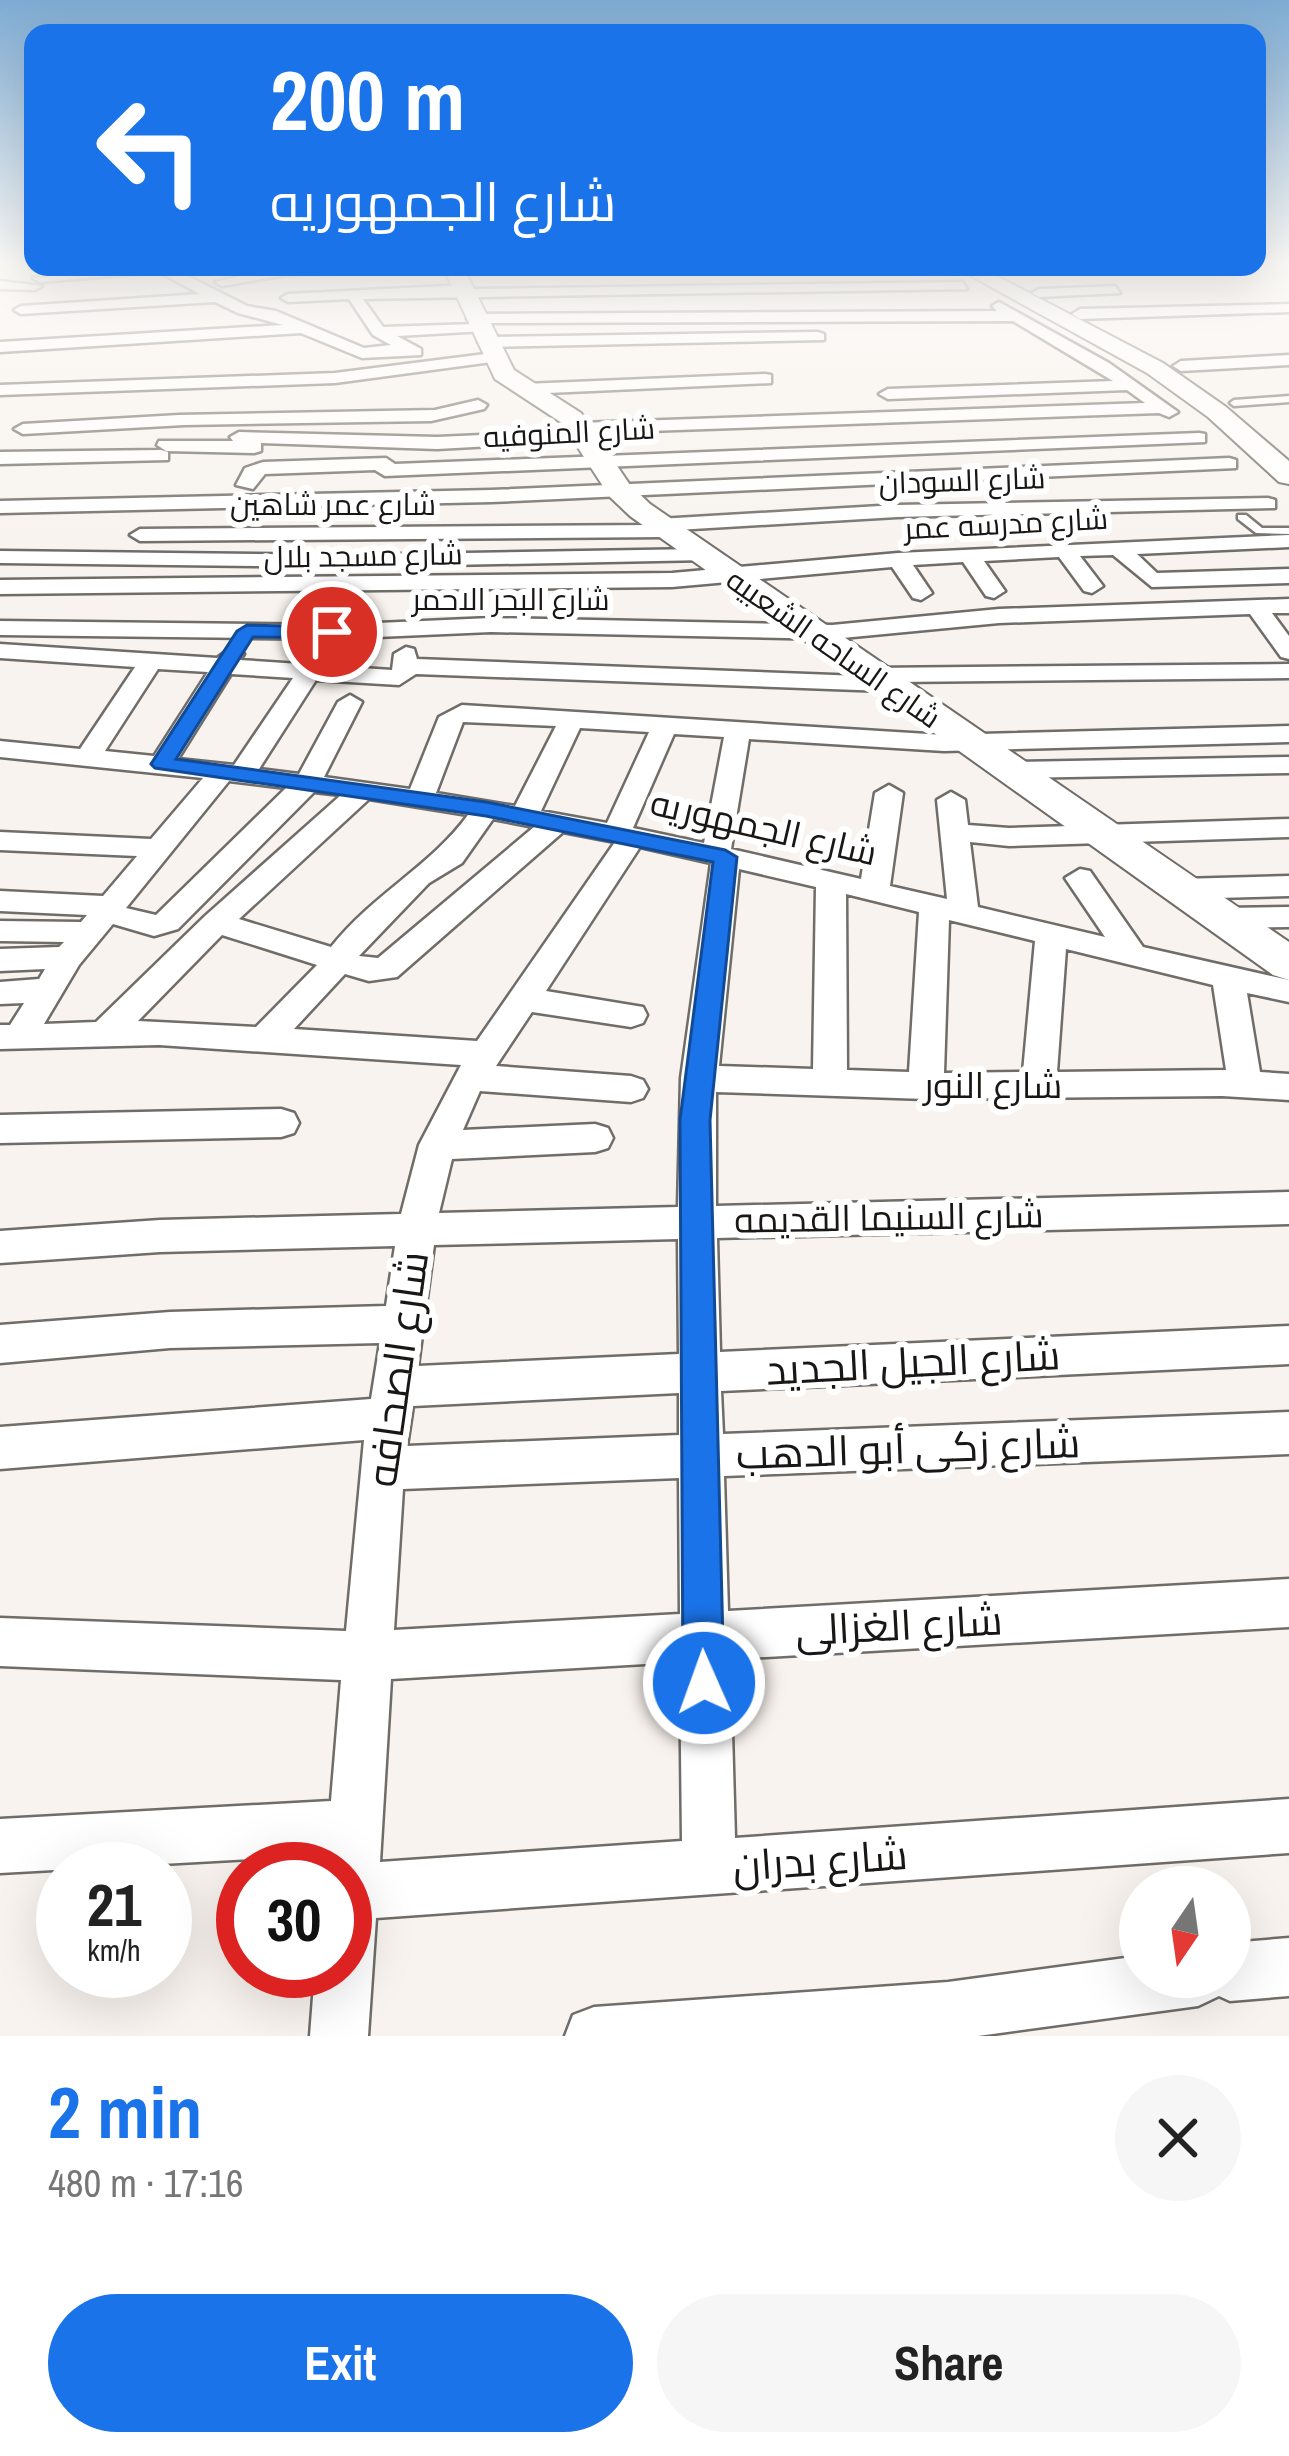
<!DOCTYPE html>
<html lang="en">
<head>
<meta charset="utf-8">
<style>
  :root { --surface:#fff; --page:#f6f6f6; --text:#222; --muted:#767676; --accent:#1a73e8 }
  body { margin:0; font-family:"Archivo Narrow",Cairo,sans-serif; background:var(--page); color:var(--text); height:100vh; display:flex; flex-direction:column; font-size:45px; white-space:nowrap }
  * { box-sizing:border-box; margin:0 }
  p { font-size:39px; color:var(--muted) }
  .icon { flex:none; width:66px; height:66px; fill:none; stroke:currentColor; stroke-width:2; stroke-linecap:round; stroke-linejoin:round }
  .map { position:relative; height:2036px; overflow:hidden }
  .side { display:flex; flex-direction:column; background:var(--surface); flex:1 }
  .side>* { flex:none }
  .guide { position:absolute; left:24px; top:24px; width:1242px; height:252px; border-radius:24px; box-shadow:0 12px 48px #0002; background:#1a73e8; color:#fff; overflow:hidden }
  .needle { width:78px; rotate:193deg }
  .fabs { position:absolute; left:1119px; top:1866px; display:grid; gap:24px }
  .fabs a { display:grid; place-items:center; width:132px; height:132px; border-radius:50%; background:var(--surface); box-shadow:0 12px 48px #0002; font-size:60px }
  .speed { position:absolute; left:36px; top:1842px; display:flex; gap:24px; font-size:60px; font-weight:700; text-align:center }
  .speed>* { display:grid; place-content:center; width:156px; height:156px; border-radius:50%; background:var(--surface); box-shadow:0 12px 48px #0002; line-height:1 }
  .speed small { font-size:30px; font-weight:400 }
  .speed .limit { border:18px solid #d22; background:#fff; color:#111 }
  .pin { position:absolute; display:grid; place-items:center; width:102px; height:102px; color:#fff; margin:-51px; border:6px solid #fff; border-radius:50%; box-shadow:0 3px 12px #0007 }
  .me { position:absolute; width:132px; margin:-66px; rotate:358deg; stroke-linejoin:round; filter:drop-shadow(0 0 9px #0008) }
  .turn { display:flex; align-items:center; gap:42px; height:252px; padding:0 48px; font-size:54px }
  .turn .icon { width:156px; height:156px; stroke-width:2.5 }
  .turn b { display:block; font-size:84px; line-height:102px }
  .round { display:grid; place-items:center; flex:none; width:126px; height:126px; border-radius:63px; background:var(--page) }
  .head { display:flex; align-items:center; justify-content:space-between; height:204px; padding:0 48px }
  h1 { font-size:72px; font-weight:700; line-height:90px; color:var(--accent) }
  .button { display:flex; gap:24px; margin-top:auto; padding:24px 48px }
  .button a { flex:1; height:138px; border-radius:72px; background:var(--accent); color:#fff; font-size:48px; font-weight:700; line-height:138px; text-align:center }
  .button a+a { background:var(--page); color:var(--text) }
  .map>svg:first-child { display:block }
</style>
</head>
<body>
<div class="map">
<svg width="1289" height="2036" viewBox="0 0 1289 2036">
  <rect width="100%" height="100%" fill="#f8f3ee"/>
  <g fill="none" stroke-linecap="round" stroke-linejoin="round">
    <g stroke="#706c68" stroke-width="5">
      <path id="lane" d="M1289,396V402L1234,406L1230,403L1234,400Z
        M1238,515H1246L1262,528H1289V534L1256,533L1238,519Z"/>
    </g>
    <g stroke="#706c68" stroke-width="5">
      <path id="street" d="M123,267H170L247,306L276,311L364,348L391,345L373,335L349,299L288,302L281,298L288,294L463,285L470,289L962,282L967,289L363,299L383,327L475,324L467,319L475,314L997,311L992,306L999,302L1109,363L1178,412L1169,417L1159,413L590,433L589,440L583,441L437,449L261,443V451L254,453L166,451L157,445L159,441H233L230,437L239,432L437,437L572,431L573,424L579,423L1145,403L1127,390L888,399L879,394L888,389L1113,381L1013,321L480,323L488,328L485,331L397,336L421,349V355L362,358L301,333L0,352V342L283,325L238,313L215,302L21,314L14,310L21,306L200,294L159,272L40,282L33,278Z
        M278,267H439L432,271L287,275L222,286L215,282Z
        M450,267H541L542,269L535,273L455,274Z
        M745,267H815L816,268L809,272Z
        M0,281L42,286L35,290L0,289Z
        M1115,286L1120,293L1039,297L1032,293L1039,289Z
        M1289,304V312L1080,319L1072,314L1080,309Z
        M818,332L824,334V340L486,347L478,342L486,337Z
        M493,353L499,355V361L335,383L0,395V385L335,373Z
        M1289,355V365L1181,371L1173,366L1181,361Z
        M765,374L771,375V383L525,394L517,389L525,384Z
        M478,400L487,405L484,409L431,421L184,425L23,434L14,429L23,424L179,415L435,410Z
        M1199,433L1205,434V442L385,476L375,470L265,474L253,489L236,485L245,468L263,462L386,458L395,464Z
        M161,450L168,452V460L0,464V452Z
        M1229,458L1236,460V468L491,502L0,513V501L491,490Z
        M1268,498L1275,500V508L897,517L676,530L666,537L140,541L130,535L140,529L649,525L659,519L897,505Z
        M1289,535V547L1137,554L1157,573L1289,569V583L1152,587L1113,555L1080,556L1103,586L1092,593L1084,591L1059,557L984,561L1005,591L994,598L986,596L963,562L913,565L932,593L921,600L913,598L892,567L672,587L0,594V580L672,573L898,553Z
        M699,549L707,550V560L349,567L0,563V551L349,555Z
        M1289,599V613H1272L1289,636V659L1281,657L1250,614L999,623L832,639L491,632L332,639L0,635V621L332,625L491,618L832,625L999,609Z
        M0,644L217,658L232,647L244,654L240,660L392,670L394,654L406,647L414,649L417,659L860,676L872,668L1289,664V678L896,682L894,689L885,691L416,674L399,685L316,680L259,769L299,774L338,702L350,695L362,702L324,777L410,789L439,717L462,705L944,735L1289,726V742L944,751L749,739L731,849L861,879L875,793L889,785L903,793L890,886L947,899L937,800L951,792L965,800L968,825L1009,828L1289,819V837L1009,846L970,842L978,907L1105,937L1065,878L1080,869L1090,871L1143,947L1289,980V1002L1247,993L1260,1072L1289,1074V1100L1222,1096L926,1099L716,1092V1206L1289,1192V1224L717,1238L720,1352L1289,1326V1364L721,1391L723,1434L1289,1412V1454L724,1476L728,1611L1289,1579V1627L730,1659L735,1838L1289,1799V1853L376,1918L368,2036H310L315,1971H345V1869H325L326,1855L0,1873V1819L331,1801L341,1680L0,1666V1618L346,1631L364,1440L0,1469V1427L371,1399L380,1343L170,1348L0,1363V1325L170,1312L386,1306L395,1246L160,1252L0,1263V1231L160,1220L401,1214L419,1145L461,1065L159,1045L0,1049V1025H10L24,1003L0,1004V982L39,979L45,969L0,971V949L59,947L64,942L0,941V921L81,922L87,915L0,911V891L103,896L137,856L0,850V832L151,839L203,778L0,757V741L80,749L135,667L0,658ZM158,669L208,672L154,756L105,751ZM231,674L293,678L234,765L178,759ZM463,722L556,726L515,806L436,793ZM580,728L649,732L607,823L541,811ZM674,734L724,737L704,843L633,828ZM229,781L286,788L156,915L126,908ZM314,792L341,795L205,916L96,1022L44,1024L79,965L113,924L154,936L178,929ZM369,799L468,815C430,867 374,893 331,947L239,919ZM493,819L534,827L378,958L359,956L429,883L462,863ZM563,832L615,842L477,1041L294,1029L345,974L369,981L397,977ZM640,847L711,863L681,1078L678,1207L439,1213L452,1159L595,1152L608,1148L613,1138L608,1128L595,1124L463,1130L480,1091L631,1102L643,1098L648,1089L643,1080L631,1076L496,1066L532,1012L631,1027L643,1023L647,1015L643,1007L546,991ZM739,869L816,887L813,1069L719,1066ZM846,894L919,912L909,1072L847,1070ZM949,920L1035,941L1023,1072L944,1073ZM222,935L317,965L256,1027L138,1021ZM1066,949L1213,985L1226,1070L1057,1072ZM678,1239L679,1354L418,1366L434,1245ZM679,1393V1435L407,1446L413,1406ZM679,1478L680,1614L394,1630L403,1489ZM680,1662L682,1841L380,1862L391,1679Z
        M1289,757V773L1012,778L999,770L1012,762Z
        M1289,876V896L1180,899L1165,889L1180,879Z
        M1289,907V927L1224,928L1209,918L1224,908Z
        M281,1109L294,1113L299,1123L294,1133L281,1137L0,1143V1115Z
        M1289,1938V1996L1230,2001L1219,1996L1198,2006L978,2036H565L573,2015L594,2007L948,1982L1140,1956V1977H1230V1943Z"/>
    </g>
    <g stroke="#706c68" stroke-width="4">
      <path id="secondary" d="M443,267H463L514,370L581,413L630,485L650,504L1289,942V980L1273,975L630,516L610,497L562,423L495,379Z
        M955,267H980L1163,363L1226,407L1289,461V484L1279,482L1208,417L1147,373Z"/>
    </g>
    <use href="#lane" fill="#fff" fill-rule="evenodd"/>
    <use href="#street" fill="#fff" fill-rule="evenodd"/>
    <use href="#secondary" fill="#fff" fill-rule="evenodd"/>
  </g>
  <linearGradient id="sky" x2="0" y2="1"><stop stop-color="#7eabd3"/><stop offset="0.48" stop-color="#fcfaf7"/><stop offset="1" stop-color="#fcfaf7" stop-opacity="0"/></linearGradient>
  <rect width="1289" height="550" fill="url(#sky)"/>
  <path fill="#1a73e8" stroke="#114b97" stroke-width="3" d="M247,625L332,627L341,632L332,638L253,637L176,759L486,802L725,850L737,857L710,1120L724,1683L718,1698L704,1704L689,1698L683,1683L680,1120L713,862L486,816L155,768L151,764L237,631Z"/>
  <g text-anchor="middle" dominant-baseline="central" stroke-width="12" stroke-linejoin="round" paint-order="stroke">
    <g font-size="30" fill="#191715" stroke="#fff">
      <text transform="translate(569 432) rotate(-3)">شارع المنوفيه</text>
      <text transform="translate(962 480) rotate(-2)">شارع السودان</text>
      <text x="333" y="504">شارع عمر شاهين</text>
      <text transform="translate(1006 523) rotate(-3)">شارع مدرسه عمر</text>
      <text transform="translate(363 555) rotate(-1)">شارع مسجد بلال</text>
      <text x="511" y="599">شارع البحر الاحمر</text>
      <text transform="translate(834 648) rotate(35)">شارع الساحه الشعبيه</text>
    </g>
    <g font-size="36" fill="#191715" stroke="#fff">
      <text transform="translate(764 827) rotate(13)">شارع الجمهوريه</text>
      <text x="993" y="1085">شارع النور</text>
      <text transform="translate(889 1217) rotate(-1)">شارع السنيما القديمه</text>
    </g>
    <g font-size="42" fill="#191715" stroke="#fff">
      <text transform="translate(913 1362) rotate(-3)">شارع الجيل الجديد</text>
      <text transform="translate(397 1369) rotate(-82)">شارع الصحافه</text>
      <text transform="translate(908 1448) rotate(-2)">شارع زكى أبو الدهب</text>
      <text transform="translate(899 1625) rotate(-3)">شارع الغزالى</text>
      <text transform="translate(820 1860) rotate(-4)">شارع بدران</text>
    </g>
  </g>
</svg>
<div class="fabs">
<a><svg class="needle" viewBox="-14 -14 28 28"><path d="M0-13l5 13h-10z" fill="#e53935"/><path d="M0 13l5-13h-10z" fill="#767676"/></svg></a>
</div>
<div class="speed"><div>21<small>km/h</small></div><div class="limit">30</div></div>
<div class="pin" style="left:332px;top:632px;background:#d93025"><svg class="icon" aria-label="arrive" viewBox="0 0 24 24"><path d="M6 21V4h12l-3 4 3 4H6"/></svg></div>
<svg class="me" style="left:704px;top:1683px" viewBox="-20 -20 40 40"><circle r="17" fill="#1a73e8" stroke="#fff" stroke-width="3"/><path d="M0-11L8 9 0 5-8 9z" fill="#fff"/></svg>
<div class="guide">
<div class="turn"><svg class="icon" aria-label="left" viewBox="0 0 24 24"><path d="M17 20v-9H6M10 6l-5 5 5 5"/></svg><div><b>200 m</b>شارع الجمهوريه</div></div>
</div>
</div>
<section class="side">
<div class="head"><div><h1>2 min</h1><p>480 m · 17:16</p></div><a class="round"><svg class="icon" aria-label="close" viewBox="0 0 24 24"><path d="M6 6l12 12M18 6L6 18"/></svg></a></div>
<div class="button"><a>Exit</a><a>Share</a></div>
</section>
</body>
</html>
